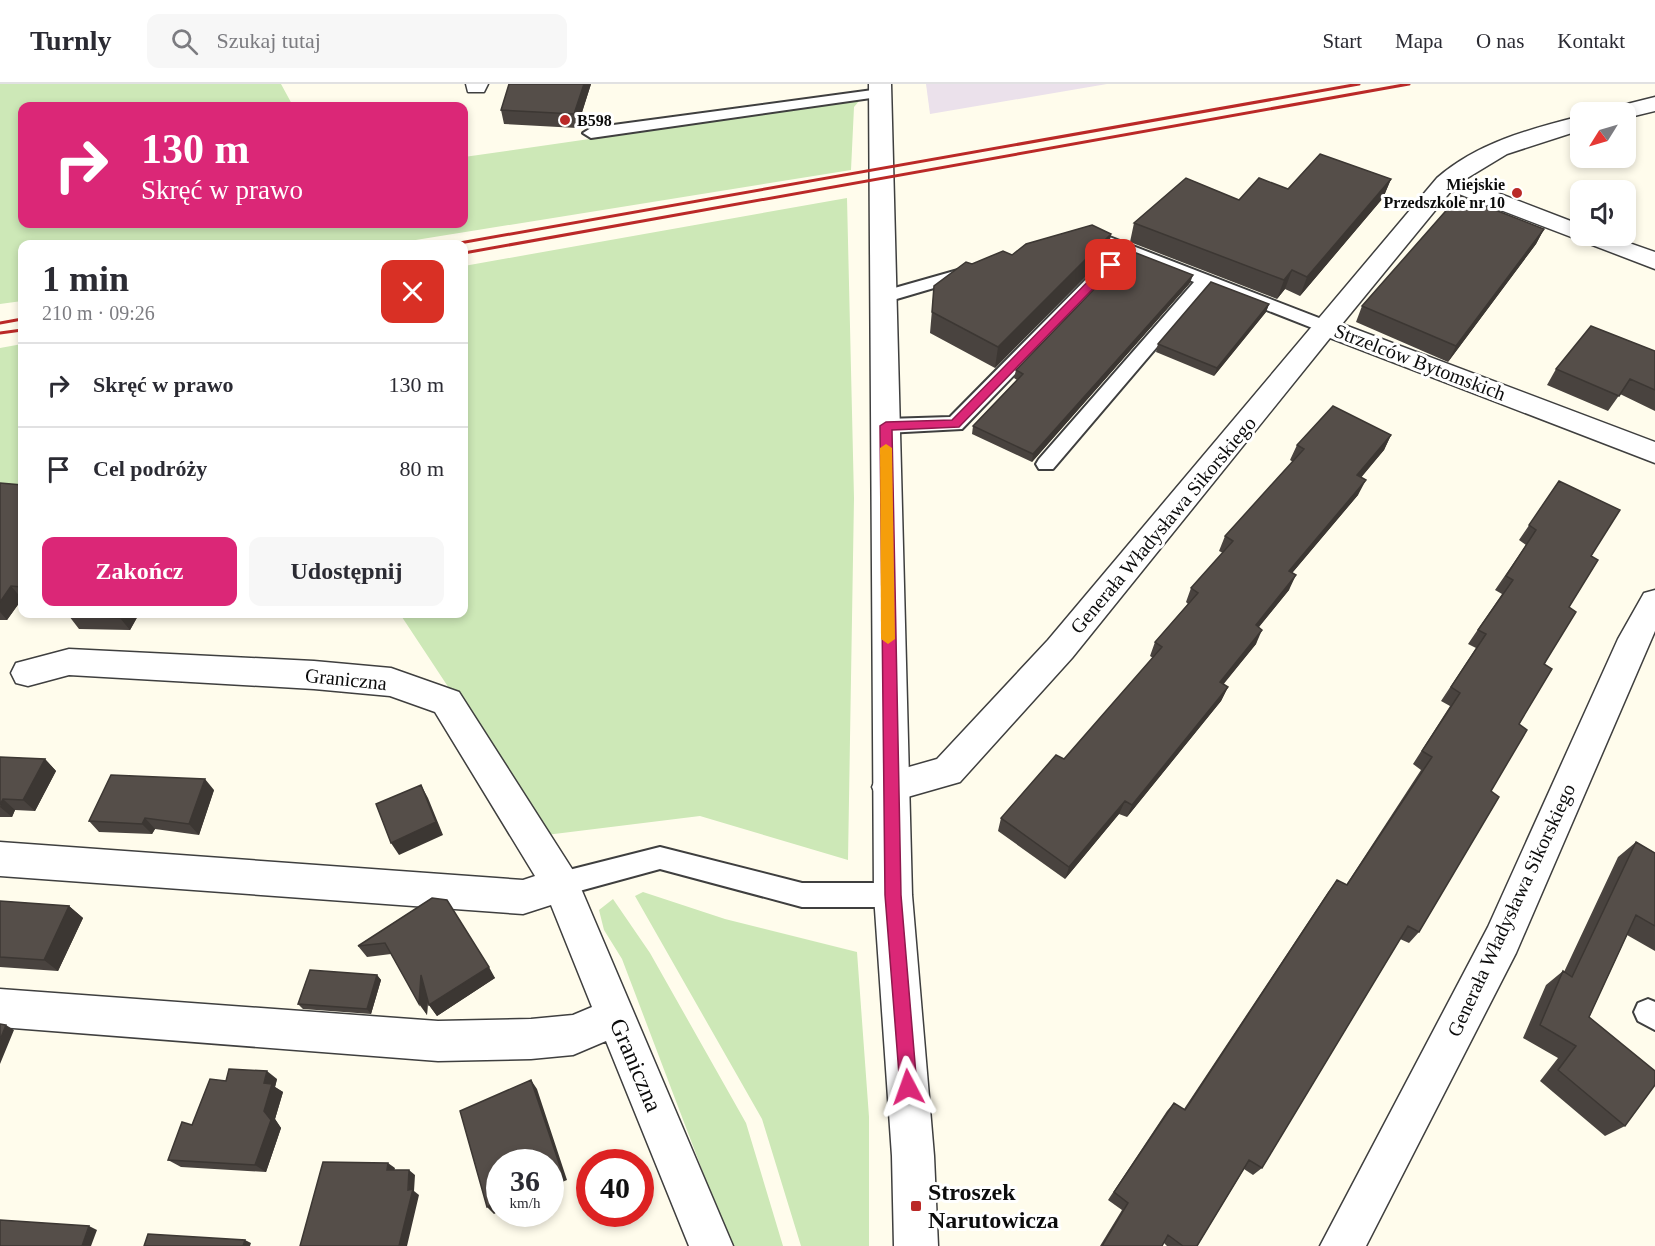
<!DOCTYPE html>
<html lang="pl">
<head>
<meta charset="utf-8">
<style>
  :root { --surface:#fff; --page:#f7f7f7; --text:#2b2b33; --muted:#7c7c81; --line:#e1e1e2; --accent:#db2777 }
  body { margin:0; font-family:"Times New Roman",serif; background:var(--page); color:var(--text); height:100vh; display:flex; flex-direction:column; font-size:22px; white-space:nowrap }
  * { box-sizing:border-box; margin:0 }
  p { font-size:20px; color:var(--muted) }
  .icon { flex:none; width:33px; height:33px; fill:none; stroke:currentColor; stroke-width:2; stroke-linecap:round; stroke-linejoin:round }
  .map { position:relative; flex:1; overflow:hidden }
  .details { position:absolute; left:18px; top:156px; width:450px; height:378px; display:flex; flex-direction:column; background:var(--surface); border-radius:12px; box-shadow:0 3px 9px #0003 }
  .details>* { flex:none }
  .hud { position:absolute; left:18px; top:18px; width:450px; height:126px; border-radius:12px; box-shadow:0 3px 9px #0003; background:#db2777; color:#fff; overflow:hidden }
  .needle { width:39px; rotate:233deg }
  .buttons { position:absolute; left:1570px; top:18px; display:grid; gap:12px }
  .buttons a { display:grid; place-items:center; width:66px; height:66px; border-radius:12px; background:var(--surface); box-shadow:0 3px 9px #0003; font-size:30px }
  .speed { position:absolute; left:486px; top:1065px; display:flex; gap:12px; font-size:30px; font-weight:700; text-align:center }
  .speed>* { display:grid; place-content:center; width:78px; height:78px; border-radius:50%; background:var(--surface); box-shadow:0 3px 9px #0003; line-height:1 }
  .speed small { font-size:15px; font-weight:400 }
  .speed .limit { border:9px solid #d22; background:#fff; color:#111 }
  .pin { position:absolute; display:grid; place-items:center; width:51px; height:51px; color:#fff; margin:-26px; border-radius:12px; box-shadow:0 3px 9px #0006 }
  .me { position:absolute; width:66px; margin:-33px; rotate:356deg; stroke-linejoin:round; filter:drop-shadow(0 0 4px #0008) }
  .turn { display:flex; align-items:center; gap:21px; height:126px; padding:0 24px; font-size:27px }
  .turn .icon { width:78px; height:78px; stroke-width:2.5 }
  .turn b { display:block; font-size:42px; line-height:51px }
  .round { display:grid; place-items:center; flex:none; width:63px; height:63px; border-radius:12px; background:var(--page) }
  .headline { display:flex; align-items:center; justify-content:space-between; height:102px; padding:0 24px }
  h1 { font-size:36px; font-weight:800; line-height:45px }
  .button { display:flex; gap:12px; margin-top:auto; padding:12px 24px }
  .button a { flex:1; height:69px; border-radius:12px; background:var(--accent); color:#fff; font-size:24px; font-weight:800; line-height:69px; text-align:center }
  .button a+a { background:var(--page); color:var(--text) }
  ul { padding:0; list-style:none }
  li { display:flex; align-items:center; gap:18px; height:84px; padding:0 24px; border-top:2px solid var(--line) }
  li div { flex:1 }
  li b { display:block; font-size:22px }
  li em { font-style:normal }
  header { display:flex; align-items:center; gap:36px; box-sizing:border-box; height:84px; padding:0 30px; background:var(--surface); border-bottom:2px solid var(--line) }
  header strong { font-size:28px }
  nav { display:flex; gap:33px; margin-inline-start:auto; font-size:21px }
  .search { width:420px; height:54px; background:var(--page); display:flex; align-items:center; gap:15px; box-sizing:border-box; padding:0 21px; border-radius:12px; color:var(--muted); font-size:22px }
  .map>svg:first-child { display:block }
</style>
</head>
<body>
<header>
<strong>Turnly</strong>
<div class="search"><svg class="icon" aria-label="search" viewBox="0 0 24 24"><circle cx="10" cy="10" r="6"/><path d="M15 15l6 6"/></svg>Szukaj tutaj</div>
<nav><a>Start</a><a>Mapa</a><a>O nas</a><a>Kontakt</a></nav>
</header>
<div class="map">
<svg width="1655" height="1162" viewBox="0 0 1655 1162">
  <rect width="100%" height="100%" fill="#fffcec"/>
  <path fill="#ebe1eb" d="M926,0H1107L930,30Z"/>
  <path fill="#cde8b7" d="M0,0H281L293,22H22V140H464V73L860,16L854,23L851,86L391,160H22V217L0,220Z
    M847,114L854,414L848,776L700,732L546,751L400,530H464V182Z
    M22,260V412L0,413V264Z
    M643,808L725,835L857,868L869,1033V1162H801L762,1035L635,812Z
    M613,815L650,869L746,1039L783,1162H731L622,875L604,846L599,826Z"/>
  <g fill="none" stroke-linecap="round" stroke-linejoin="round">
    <g stroke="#3f3f3f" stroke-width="4">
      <path id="service" d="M880,5L887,9L885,12L591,54L583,49L591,44Z
        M1094,147L1332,239L1335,243L1326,249L1320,247L1208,203L1053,385H1039L1036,380L1039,375L1194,198L1129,172L962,345L886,349L879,347L876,342L879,337L886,335L950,333L1115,166L1093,157L1081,160L1073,155L1075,151Z
        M972,182L981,187L978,191L883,219L874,213L877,209Z
        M660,763L802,799H893L902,803L906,811L902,819L893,823H802L660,785L561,812L552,808L548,800L552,792L561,788Z
        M1648,915L1655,918V946L1638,937L1634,928L1638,919Z"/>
    </g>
    <g stroke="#3f3f3f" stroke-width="3">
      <path id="minor" d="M466,0H488L484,8H468Z
        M1655,13V27L1626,34V28H1612L1615,23Z
        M1581,32V46L1507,70L1464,96L1581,141V152H1609L1655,168V185L1451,107L1342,240L1655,358V379L1330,254L1072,574L960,698L890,718L877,714L872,703L877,692L937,675L1048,556L1437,94C1477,59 1530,45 1581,32Z
        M1655,506V547L1516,869L1366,1162H1320L1488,843L1618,555L1644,509Z
        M69,565L314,577L391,584L459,608L574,788L733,1162H689L606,957L573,971L531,975L438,977L0,943V905L438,937L531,935L573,931L592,923L551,821L523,830L0,792V758L523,796L535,792L435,628L390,612L314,605L69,591L28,602L16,599L11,589L16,579Z"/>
    </g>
    <g stroke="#3f3f3f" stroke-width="3">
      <path id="tertiary" d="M869,0H891L912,811L934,1072L938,1162H894L892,1072L874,811Z"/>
    </g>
    <use href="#service" fill="#fff" fill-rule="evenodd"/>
    <use href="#minor" fill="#fff" fill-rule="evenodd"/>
    <use href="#tertiary" fill="#fff" fill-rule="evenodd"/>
    <path stroke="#ba2927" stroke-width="3" d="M454,160L1359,0
      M464,169L1409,0
      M0,239L22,235
      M0,249L22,246"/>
  </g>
  <path fill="#49433f" d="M591,0L577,44L504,40L501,26Z
    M1391,95L1383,114L1300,212L1285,205L1277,215L1130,158L1134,139L1288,105Z
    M1544,145L1536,160L1448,278L1356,238L1362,222Z
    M1111,150L1107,171L995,284L930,249L934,202L972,180Z
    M1190,199L1032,378L972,350L973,342L1017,296L1014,294L1016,286Z
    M1269,220L1266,228L1214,292L1156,268L1158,260Z
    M1655,267V327L1620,310L1608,327L1547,301L1556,285Z
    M1391,351L1384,366L1361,393L1358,411L1292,489L1289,506L1259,543L1256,560L1223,600L1228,603L1221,617L1127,733L1119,730L1065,795L998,747L1001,734L1064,675L1153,574L1150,572L1155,558L1188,520L1186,518L1191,504L1223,469L1219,467L1225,452L1293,378L1290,376L1297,361Z
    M1559,397L1591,472L1491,707L1419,848L1409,859L1400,855L1262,1084L1253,1091L1244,1085L1197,1162H1167L1164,1159L1162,1162H1100L1122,1126L1108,1116L1167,1027L1174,1019L1184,1025L1328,808L1337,796L1346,801L1421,686L1413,680L1450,622L1441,617L1476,564L1468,560L1502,510L1495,506L1526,461L1519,456Z
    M0,399L22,401V515L7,536H0Z
    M70,530H139L130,546L79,545L69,532Z
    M0,673L45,675L56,687L35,727L15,726L12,733H0Z
    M214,706L199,751L155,745L152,750L99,748L89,737Z
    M1636,758L1655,769V867L1627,851L1589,933L1625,1042L1605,1052L1540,997L1558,974L1523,954L1546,901L1563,887L1564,888L1618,773Z
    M432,814L495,894L437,932L429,921L428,915L427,931L391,870L367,873L358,862Z
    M0,817L69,822L83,834L58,887L0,883Z
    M377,891L381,896L371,930L303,925L298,920Z
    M277,995L275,1003L283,1008L275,1035L281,1044L266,1088L181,1083L168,1076L192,1041Z"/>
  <path fill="#3c3733" d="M584,0H591L577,44L574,30Z
    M1391,95L1383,114L1300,212L1307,193Z
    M1544,145L1536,160L1448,278L1456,262Z
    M1111,150L1107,171L995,284L998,263Z
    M1292,186L1285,205L1277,215L1284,196Z
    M1193,191L1190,199L1032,378L1033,370Z
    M1269,220L1266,228L1214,292L1217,284Z
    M1391,351L1384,366L1350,407L1357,391Z
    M1366,396L1358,411L1282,501L1289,487Z
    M1296,491L1289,506L1249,555L1256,541Z
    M11,502L22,515L7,536L0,528V518Z
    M122,530H139L130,546L120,534Z
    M1262,546L1256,560L1214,612L1220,598Z
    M1228,603L1221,617L1127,733L1132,721Z
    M45,675L56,687L35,727L23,716Z
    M205,695L214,706L199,751L189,740Z
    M421,701L428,714L443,751L399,771L391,759Z
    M3,715L15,726L12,733L0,723Z
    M1125,717L1119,730L1065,795L1069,783Z
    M145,734L155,745L152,750L142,740Z
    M69,822L83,834L58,887L44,876Z
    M489,883L495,894L437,932L429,921Z
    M377,891L381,896L371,930L367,925Z
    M421,891L429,902L427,931L419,920Z
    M6,941L14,946L0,980V956Z
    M267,987L277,995L275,1003L283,1008L275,1035L281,1044L266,1088L255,1081L264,1027V999Z
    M531,996L537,1005L567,1096L550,1103V1093Z
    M388,1079L395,1084L393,1092L387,1086Z
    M409,1086L415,1091L414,1107L419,1111L407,1162H399L408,1106Z
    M500,1117V1127L494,1130L487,1123Z
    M89,1142L97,1146L91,1162H82Z
    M245,1156L251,1159L250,1162H243Z"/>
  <path fill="#554e49" stroke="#3c3733" stroke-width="1.5" d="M509,0H584L574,30L501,26Z
    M1320,70L1391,95L1307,193L1292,186L1284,196L1134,139L1186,94L1239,116L1259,94L1288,105Z
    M1459,112L1544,145L1456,262L1362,222Z
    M1092,141L1111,150L998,263L932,228L934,202L966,178L972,180L1003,167L1012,171L1026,160Z
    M1131,167L1193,191L1033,370L973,342L1023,290L1016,286Z
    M1211,198L1269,220L1217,284L1158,260Z
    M1591,242L1655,267V306L1630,295L1619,312L1556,285Z
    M1333,322L1391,351L1357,391L1366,396L1289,487L1296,491L1256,541L1262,546L1220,598L1228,603L1132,721L1125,717L1069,783L1001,734L1056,671L1064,675L1162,563L1155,558L1198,509L1191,504L1233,457L1225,452L1304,365L1297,361Z
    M1559,397L1620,426L1591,472L1598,476L1569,523L1576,528L1544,580L1552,585L1519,640L1527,646L1491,707L1499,713L1419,848L1408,842L1262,1084L1249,1076L1197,1162H1183L1168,1151L1162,1162H1102L1128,1119L1114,1108L1174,1019L1185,1026L1337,796L1347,801L1432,673L1422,667L1460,609L1451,603L1486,550L1478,546L1513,496L1506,492L1536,446L1529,441Z
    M0,399L22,401V503L11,502L0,518Z
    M70,530H122L120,534L69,532Z
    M0,673L45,675L23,716L3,715L0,721Z
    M111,691L205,695L189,740L145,734L142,740L89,737Z
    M421,701L436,738L391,759L376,720Z
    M1636,758L1655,769V842L1636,831L1589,933L1655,987V1001L1625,1042L1558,986L1576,962L1540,941L1563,887L1572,893Z
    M432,814L447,816L489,883L429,921L421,891L419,920L385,859L358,862Z
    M0,817L69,822L44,876L0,873Z
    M310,886L377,891L367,925L298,920Z
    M0,940L6,941L0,956Z
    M229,985L267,987L264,999L272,1000L264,1027L271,1036L255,1081L168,1076L182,1038L192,1041L210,995L226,997Z
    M531,996L562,1088L550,1093V1078H500V1117L487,1123L460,1027Z
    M323,1078L388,1079L387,1086H409L408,1106L413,1105L399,1162H300Z
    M0,1136L89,1142L82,1162H0Z
    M148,1150L245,1156L243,1162H144Z"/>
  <path fill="#db2777" stroke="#8e194d" stroke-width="1.5" d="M1107,178L1116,181L959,343L892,346L901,811L917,1003L914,1009L908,1011L902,1009L900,1003L885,811L880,342L886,338L952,336Z"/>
  <path fill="#f59e0b" d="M886,360L892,364L895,555L888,560L881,555L880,364Z"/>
  <g fill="#ba2927" stroke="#fff" stroke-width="2">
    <circle cx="565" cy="36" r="6"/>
    <circle cx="1517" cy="109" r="6"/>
    <rect x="910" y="1116" width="12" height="12" rx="3"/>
  </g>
  <g text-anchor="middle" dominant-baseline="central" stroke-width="6" stroke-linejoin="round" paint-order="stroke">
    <g font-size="16" font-weight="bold" fill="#0c0c0c" stroke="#fff" text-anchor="start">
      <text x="577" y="36">B598</text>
      <text x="1505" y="100" text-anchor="end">Miejskie<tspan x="1505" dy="18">Przedszkole nr 10</tspan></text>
    </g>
    <g font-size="20" fill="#0c0c0c" stroke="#fff">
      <text transform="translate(1420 278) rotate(21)">Strzelców Bytomskich</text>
      <text transform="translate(1163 441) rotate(-50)">Generała Władysława Sikorskiego</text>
      <text transform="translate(346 595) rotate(6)">Graniczna</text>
      <text transform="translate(1511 826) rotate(-65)">Generała Władysława Sikorskiego</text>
    </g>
    <g font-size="24" fill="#0c0c0c" stroke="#fff">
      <text transform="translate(636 981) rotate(67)">Graniczna</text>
    </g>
    <g font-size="24" font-weight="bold" fill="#0c0c0c" stroke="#fff" text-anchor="start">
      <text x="928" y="1108">Stroszek<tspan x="928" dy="28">Narutowicza</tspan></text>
    </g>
  </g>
</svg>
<div class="buttons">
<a><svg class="needle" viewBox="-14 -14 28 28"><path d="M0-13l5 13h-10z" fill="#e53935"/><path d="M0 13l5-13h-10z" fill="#7c7c81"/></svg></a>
<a><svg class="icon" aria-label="sound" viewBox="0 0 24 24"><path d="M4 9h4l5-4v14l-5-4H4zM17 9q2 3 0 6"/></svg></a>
</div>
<div class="speed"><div>36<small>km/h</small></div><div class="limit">40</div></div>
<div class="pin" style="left:1111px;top:181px;background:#d93025"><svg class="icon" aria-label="arrive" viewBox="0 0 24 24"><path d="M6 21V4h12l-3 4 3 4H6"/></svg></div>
<svg class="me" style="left:908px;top:1003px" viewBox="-20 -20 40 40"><path d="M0-17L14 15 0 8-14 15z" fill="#db2777" stroke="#fff" stroke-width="4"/></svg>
<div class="hud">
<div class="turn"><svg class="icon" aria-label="right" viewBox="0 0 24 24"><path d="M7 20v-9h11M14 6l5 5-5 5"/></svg><div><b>130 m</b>Skręć w prawo</div></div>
</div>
<section class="details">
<div class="headline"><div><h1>1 min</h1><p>210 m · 09:26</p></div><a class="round" style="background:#d93025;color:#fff"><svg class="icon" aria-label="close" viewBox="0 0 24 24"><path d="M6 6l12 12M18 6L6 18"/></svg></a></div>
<ul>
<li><svg class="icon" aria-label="right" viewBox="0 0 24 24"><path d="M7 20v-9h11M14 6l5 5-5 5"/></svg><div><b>Skręć w prawo</b></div><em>130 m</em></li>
<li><svg class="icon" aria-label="arrive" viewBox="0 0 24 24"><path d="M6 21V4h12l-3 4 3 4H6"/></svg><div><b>Cel podróży</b></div><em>80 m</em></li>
</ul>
<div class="button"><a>Zakończ</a><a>Udostępnij</a></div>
</section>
</div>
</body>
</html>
